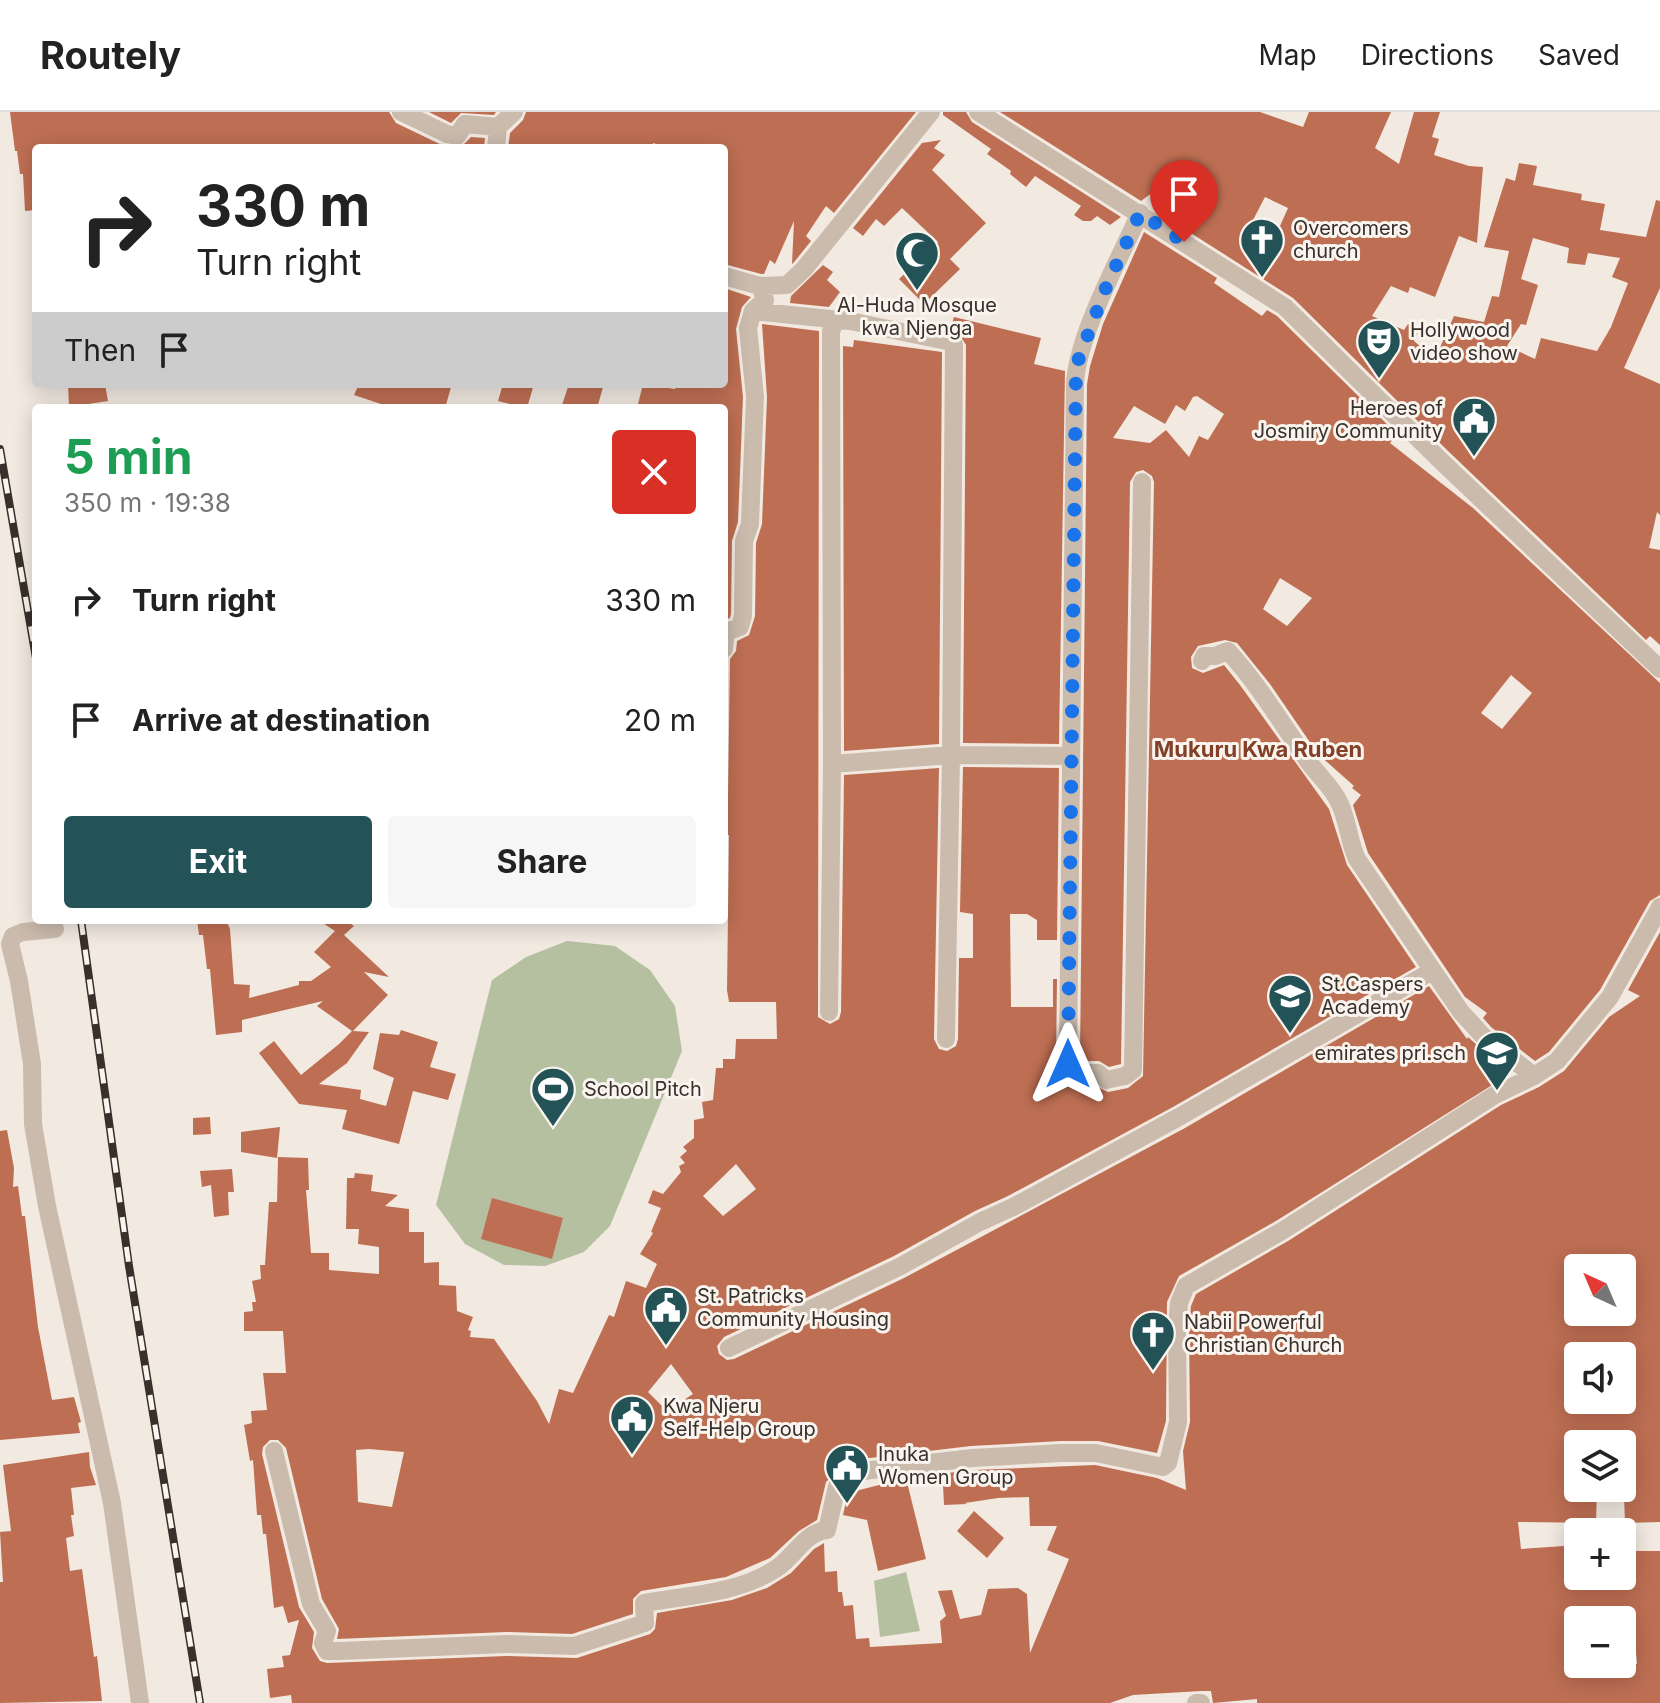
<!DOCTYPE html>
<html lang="en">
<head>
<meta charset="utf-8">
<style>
  :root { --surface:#fff; --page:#f6f6f6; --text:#222; --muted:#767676; --line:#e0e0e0; --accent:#235357 }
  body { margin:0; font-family:Inter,sans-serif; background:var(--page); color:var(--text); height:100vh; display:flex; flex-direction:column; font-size:30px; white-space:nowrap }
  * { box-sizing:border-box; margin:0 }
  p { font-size:26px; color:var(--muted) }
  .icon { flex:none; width:44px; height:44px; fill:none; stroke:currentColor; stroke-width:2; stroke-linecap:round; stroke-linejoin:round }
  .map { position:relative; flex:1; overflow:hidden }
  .details { position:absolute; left:32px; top:292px; width:696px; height:520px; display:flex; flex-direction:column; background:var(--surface); border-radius:8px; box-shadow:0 4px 20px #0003 }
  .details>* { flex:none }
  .guide { position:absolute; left:32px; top:32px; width:696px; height:244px; border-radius:8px; box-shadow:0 4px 20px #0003; background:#fff; color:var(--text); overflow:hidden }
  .needle { width:52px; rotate:316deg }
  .fabs { position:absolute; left:1564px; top:1142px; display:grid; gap:16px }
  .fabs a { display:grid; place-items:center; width:72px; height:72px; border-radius:8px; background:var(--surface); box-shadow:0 4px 20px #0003; font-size:40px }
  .pin { position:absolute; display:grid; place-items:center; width:68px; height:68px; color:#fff; margin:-82px -34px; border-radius:50% 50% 50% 0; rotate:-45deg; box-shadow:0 0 8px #0007 }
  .pin .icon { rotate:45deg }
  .me { position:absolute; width:88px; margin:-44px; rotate:0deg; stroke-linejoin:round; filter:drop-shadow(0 0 6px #0008) }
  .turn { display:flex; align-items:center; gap:28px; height:168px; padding:0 32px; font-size:36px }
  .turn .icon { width:104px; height:104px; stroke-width:2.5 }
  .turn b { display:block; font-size:56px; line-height:68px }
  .then { display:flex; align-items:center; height:76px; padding:0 32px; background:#0003; gap:16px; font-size:30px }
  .round { display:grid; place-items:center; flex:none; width:84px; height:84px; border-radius:8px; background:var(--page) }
  .overview { display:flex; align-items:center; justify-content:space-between; height:136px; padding:0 32px }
  h1 { font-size:48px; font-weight:700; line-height:60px; color:#1e9e55 }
  .primary-button { display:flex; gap:16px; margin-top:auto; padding:16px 32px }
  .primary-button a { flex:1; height:92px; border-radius:8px; background:var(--accent); color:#fff; font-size:32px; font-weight:700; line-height:92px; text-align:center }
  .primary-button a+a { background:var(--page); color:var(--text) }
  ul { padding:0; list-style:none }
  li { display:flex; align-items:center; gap:24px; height:120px; padding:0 32px }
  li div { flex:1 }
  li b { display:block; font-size:30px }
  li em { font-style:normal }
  header { display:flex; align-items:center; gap:48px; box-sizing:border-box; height:112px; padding:0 40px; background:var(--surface); border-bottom:2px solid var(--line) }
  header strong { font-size:38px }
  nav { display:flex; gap:44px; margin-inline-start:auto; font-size:28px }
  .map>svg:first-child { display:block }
</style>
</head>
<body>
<header>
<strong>Routely</strong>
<nav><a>Map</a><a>Directions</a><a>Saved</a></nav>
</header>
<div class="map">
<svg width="1660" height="1591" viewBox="0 0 1660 1591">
  <rect width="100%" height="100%" fill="#f2eae1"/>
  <path fill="#b5c0a1" d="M567,829L615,834L650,858L675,894L682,939L610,1114L584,1140L545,1154L504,1153L465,1132L436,1093L492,868L526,845Z
    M906,1460L920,1519L880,1525L874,1469Z"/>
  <path fill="#be6f53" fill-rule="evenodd" d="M10,0H389L396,11L444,34L461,35L471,25L485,26L484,36H36V98L25,99L23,62H20L17,39H15Z
    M429,0H496L494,3L461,1L451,11Z
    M526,0H916L834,101L826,94L806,124L811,129L795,149L792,152L794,109L775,152L770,148L764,162H761L724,152V36H670L653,31V36H508L510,21L523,8Z
    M943,0H966L972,10L1121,105L1110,113L1097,104L1091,109H1083L1074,103L1081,94L1035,64L1026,75L1010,62L1011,59L987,42L991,37L943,3Z
    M1000,0H1260L1303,15L1309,0H1391L1375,36L1399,52L1414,0H1440L1432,25L1439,27L1434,43L1469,54L1483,55L1477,131L1459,124L1435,185L1410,175L1408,181L1391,174L1372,204L1404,218L1408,212L1419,217L1414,229L1435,247L1454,204L1484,210L1492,184L1499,185L1509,139L1484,135L1506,66L1515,69L1519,51L1537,54L1533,73L1582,82L1581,88L1605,92L1600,118L1646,125L1656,88L1660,89V176L1624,256L1660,272V403L1657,400L1649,436L1660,438V533L1650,524L1646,528L1448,339L1293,186L1153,97L1172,66L1141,89ZM1265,85L1288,96L1276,123L1252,110ZM1533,126L1569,136L1567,151L1585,153L1588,141L1620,146L1612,165L1628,171L1611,215L1597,239L1541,226L1535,247L1507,234L1521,212L1526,213L1538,173L1521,167Z
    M941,28L934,36L945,43L932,58L986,111L950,147L960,157L924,192L899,167L938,130L902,96L884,114L876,107L863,124L853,116L922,31Z
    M1144,120L1217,166L1214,171L1262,204L1267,198L1277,204L1397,322L1390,331L1473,396L1660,571V783L1650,789L1600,878L1549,940L1535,949L1491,915L1483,906L1487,901L1465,885L1368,741L1353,693L1361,683L1352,676L1354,674L1318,642L1270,572L1237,531L1225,528L1198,534L1191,545L1192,556L1203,561L1224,553L1240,573L1329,697L1347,753L1416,855L1173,995L1008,1084L975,1099L894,1144L724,1225L717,1234L719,1242L727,1248L734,1247L904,1166L1185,1016L1429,874L1467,927L1468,925L1495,949L1505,965L1276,1109L1179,1164L1167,1190L1166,1309L1157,1341L1098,1329H1061L971,1334L853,1348L839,1354V1357L826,1370L817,1408L799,1419L770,1446L726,1465L641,1479L633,1487V1502L572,1522L506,1520L337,1527L339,1517L322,1487L286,1336L278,1328H270L263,1335L262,1342L299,1495L314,1520L312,1536L320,1549L327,1551L506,1544L577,1546L650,1522L655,1517L657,1501L732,1488L767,1476L791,1461L814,1437L824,1431L825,1460L837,1459L838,1480H842L844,1494L853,1493L856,1527L869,1526L870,1535L942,1531L940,1509L946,1504L938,1479L952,1478L960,1507L981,1503L988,1477L1018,1476L1027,1482L1030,1541L1069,1447L1047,1438L1057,1414H1030L1029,1385L998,1386L965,1391L967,1392L944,1393L943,1373L941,1374L939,1362L973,1358L1095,1353L1157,1366L1186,1378L1183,1339L1190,1310L1189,1217L1191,1194L1196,1182L1288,1129L1501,993L1539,975L1564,959L1609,905L1640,884L1628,878L1660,820V1410L1625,1411L1622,1332H1578V1376H1597L1596,1411L1518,1410L1521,1437L1578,1433V1464H1629V1439H1660V1591H1257V1587L1213,1591L1211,1579H1201L1133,1583L1110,1591H292L291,1583L270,1586L267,1557L284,1555L282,1544L290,1543L299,1508L288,1511L283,1494L274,1496L266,1422H263L261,1403H257L253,1348L250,1349L244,1313L252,1311L251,1299L267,1298L263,1261H286L284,1232L283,1219H244V1200L253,1199L252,1190H256L252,1169L261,1167L260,1153H265L269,1090H277L278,1045L308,1046L309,1078H306L311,1141H329V1158L379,1162V1135L358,1132L359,1117H346L347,1066H354L355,1061L373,1063L371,1079L398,1083L385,1094L409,1097V1120H424V1151L439,1150V1173L456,1174L457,1199L473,1205L468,1218L471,1219L470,1225L494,1227L537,1289L549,1312L559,1277L573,1281L609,1203L614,1205L626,1169L646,1176L657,1152L640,1142L653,1121L651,1120L661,1096L648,1091L653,1078L663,1082L681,1060L679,1054L685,1051L680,1045L687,1039L683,1035L694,1026V1008L704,1006L702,990L713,988L716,956H723V947H735L736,927H777L776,890H729L727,878L729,723H726L724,684H728L730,547L736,539L737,529L749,523L755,504L756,431L762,412L767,285L762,212L819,219L818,905L830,912L839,907L841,900L844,663L939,656L934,927L939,937L947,939L956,934L958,927L959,846H973V802L960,800L963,655L1059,656L1057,828H1037V808L1027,802H1010L1011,895H1053V867H1057L1056,950L1066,968L1075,973H1094L1108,980L1128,976L1143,964L1154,370L1152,364L1143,358L1136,360L1130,370L1121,952L1109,955L1099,949H1082L1080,946L1087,272L1090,254L1103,212ZM1197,284L1224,302L1208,328L1199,324L1189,345L1166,318L1150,331L1113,326L1134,294L1165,312L1176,293L1185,299L1193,285ZM1280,466L1312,486L1287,514L1263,497ZM1511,563L1532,581L1502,617L1481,601ZM736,1052L756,1077L723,1104L703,1084ZM1578,1156H1622V1200H1578ZM1578,1244H1622V1288H1578ZM671,1252L693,1282L667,1299L648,1280ZM369,1337L404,1340L392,1395L358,1390L356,1338ZM1578,1508H1630V1517L1634,1516L1637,1552H1578Z
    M823,153L833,160L827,168L840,180L829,195L790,191L791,184Z
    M724,176L751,185L742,195L736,217L743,285L738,410L732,429L731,502L730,506L724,508V296H637L643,272L675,277L677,272H724Z
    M954,205L1041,226L1034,252L1065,259L1059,632L963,631L966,233L959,222L950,218Z
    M854,228L942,240L939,632L844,639L843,234L853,235Z
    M68,272H105L108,289L69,295Z
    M359,272H452L445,296H393L354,283Z
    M503,272H534L527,296L498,289Z
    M569,272H604L597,296H561Z
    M197,808H226L230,817L234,872L250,873L249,886L299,873V869H311L331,855L314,840L335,819L318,808H345L354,814L344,823L389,865L364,860L388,883L353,919L369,920L347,951L319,972L361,978L360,987L386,994L394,966L373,957L380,921L399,923L401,918L438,930L430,955L456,962L448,988L413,979L399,1032L342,1017L347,998L299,992L259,941L274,929L301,963L339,932L352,919L317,894L323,889L242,908V920L216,923L210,857H207L203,823H199Z
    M210,1005L211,1022L193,1023V1006Z
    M280,1015L277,1046L241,1040V1020Z
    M7,1018L14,1056L13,1075L18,1074L22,1104H25L38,1215L52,1288L74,1285L81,1310L78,1311L80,1321L0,1328V1019Z
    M232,1057L234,1080H228L229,1103L214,1105L211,1073L202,1075L200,1059Z
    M492,1086L563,1106L552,1147L481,1127Z
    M89,1340L90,1355L96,1373L71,1376L74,1403H71L74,1424L66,1426L70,1459L82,1457L94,1545L97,1544L102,1589L0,1591V1470H3L0,1420L11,1419L3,1353Z
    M906,1366L926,1447L878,1459L867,1408L843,1403L848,1381Z
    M974,1399L1004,1426L987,1446L957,1419Z"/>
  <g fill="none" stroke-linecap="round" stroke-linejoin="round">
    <path stroke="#cabbad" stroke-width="18" d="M401,0L447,22L457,24L465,12L498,15
      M978,0L1285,195L1440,348L1660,557
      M496,36L498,15L514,0
      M1140,101C1119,148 1078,222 1075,271L1068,950L1076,961H1098L1106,968L1125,964L1133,958L1142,370
      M724,164L760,174L787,173L804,157L931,0
      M753,199L850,209L951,230L954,233L951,643L946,927
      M837,207L831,219L832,652L951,643L1071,644
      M724,537L726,520L740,515L743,504L744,429L750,412L755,285L748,216L753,199L765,188L760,174
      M1202,549L1204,544H1215L1228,539C1259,573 1282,612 1308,649C1318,663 1330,673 1338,688C1348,706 1348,728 1357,747L1461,900L1483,924L1534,964
      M55,817L23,820L13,824L10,832L19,869L32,952L33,1012L47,1094L112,1391L140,1591
      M829,900L832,652
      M729,1236L899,1155L980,1110L1013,1095L1179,1005L1432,859
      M274,1339L311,1492L327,1519L323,1531L327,1539H340L506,1532L574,1534L645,1511L644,1491C688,1483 738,1482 777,1456C794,1445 805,1420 827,1418L837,1374L855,1360L972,1346L1061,1341H1096L1163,1355L1168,1351L1178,1310L1177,1217L1179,1191L1186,1174L1282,1119L1495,983L1534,964L1557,949L1610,885L1660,795
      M1196,1591H1201"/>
    <g stroke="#38302b" stroke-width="8">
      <path id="rail" d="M0,337L36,546
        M81,808L129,1154L200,1591"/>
    </g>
    <use href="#rail" stroke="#f9f4ed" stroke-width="5" stroke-dasharray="15" stroke-linecap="butt"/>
  </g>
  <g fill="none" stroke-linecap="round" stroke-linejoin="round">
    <path stroke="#1a73e8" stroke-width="14" stroke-dasharray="0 25.2" d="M1068,952L1076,254L1105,178L1140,101L1184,130"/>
  </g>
  <defs>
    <g id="church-pin" transform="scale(2.3)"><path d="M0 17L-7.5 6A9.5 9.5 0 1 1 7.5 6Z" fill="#235357" stroke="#f9f4ed"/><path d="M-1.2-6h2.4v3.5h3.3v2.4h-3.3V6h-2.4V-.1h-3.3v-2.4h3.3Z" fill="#fff"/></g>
    <g id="mosque-pin" transform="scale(2.3)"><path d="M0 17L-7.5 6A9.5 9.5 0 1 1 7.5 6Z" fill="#235357" stroke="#f9f4ed"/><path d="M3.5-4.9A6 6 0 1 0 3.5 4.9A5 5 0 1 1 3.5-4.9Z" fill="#fff"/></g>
    <g id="theatre-pin" transform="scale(2.3)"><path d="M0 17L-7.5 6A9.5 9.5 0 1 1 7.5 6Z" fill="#235357" stroke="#f9f4ed"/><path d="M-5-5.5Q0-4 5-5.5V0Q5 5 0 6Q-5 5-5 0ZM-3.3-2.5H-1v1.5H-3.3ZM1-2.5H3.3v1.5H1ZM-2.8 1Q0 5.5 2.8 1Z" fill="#fff"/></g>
    <g id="civic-pin" transform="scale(2.3)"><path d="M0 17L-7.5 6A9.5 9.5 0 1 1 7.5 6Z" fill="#235357" stroke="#f9f4ed"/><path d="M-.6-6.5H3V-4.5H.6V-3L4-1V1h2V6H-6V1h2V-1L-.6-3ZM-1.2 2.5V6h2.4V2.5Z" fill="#fff"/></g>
    <g id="school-pin" transform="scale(2.3)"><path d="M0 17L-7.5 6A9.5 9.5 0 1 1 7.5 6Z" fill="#235357" stroke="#f9f4ed"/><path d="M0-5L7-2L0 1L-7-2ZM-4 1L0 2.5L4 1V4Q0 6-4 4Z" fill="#fff"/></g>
    <g id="stadium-pin" transform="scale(2.3)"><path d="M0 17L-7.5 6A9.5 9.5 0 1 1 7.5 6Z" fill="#235357" stroke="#f9f4ed"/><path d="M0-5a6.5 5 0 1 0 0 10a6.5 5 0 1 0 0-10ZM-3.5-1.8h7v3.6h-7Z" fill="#fff"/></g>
  </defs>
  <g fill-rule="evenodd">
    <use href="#church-pin" x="1262" y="128"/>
    <use href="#mosque-pin" x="917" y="141"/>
    <use href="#theatre-pin" x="1379" y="229"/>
    <use href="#civic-pin" x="1474" y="307"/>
    <use href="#school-pin" x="1290" y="884"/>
    <use href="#school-pin" x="1497" y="941"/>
    <use href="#stadium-pin" x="553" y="977"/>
    <use href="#civic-pin" x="666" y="1196"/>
    <use href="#church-pin" x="1153" y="1221"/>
    <use href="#civic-pin" x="632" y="1305"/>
    <use href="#civic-pin" x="847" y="1354"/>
  </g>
  <g text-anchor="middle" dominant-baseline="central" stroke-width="6" stroke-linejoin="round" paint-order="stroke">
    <g font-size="20" fill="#38302b" stroke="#f9f4ed" text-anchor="start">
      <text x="1293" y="116">Overcomers<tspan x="1293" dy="23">church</tspan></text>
      <text x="917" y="193" text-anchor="middle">Al-Huda Mosque<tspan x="917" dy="23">kwa Njenga</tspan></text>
      <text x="1410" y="218">Hollywood<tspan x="1410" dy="23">video show</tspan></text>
      <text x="1443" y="296" text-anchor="end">Heroes of<tspan x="1443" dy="23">Josmiry Community</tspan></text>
      <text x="1321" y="872">St.Caspers<tspan x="1321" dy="23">Academy</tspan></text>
      <text x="1466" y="941" text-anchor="end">emirates pri.sch</text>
      <text x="584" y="977">School Pitch</text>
      <text x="697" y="1184">St. Patricks<tspan x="697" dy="23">Community Housing</tspan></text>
      <text x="1184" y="1210">Nabii Powerful<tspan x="1184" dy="23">Christian Church</tspan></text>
      <text x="663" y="1294">Kwa Njeru<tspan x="663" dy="23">Self-Help Group</tspan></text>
      <text x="878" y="1342">Inuka<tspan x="878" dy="23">Women Group</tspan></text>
    </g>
    <g font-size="22" font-weight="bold" fill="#824029" stroke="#f9f4ed">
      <text x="1258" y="637">Mukuru Kwa Ruben</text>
    </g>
  </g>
</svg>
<div class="fabs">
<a><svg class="needle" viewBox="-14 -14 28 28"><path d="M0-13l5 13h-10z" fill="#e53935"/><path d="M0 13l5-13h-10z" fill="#767676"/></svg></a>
<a><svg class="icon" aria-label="sound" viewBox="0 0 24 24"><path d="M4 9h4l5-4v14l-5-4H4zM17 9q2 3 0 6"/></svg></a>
<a><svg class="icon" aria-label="layers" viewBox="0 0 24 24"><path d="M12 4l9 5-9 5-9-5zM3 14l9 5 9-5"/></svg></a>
<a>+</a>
<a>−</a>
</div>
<div class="pin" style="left:1184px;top:130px;background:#d93025"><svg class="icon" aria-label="arrive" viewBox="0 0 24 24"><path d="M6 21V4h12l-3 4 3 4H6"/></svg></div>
<svg class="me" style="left:1068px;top:952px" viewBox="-20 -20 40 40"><path d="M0-17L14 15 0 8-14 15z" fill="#1a73e8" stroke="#fff" stroke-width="4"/></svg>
<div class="guide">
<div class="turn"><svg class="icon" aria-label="right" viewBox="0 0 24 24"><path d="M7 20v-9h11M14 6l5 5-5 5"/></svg><div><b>330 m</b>Turn right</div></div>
<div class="then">Then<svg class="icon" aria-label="arrive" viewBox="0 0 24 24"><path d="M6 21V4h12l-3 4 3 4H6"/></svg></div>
</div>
<section class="details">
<div class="overview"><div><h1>5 min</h1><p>350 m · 19:38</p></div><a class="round" style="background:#d93025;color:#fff"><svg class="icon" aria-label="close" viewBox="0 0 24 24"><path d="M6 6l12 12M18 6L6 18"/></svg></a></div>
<ul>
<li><svg class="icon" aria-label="right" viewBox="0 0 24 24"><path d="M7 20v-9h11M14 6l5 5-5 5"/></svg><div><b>Turn right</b></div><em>330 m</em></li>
<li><svg class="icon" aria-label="arrive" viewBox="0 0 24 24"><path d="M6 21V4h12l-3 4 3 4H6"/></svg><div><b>Arrive at destination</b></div><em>20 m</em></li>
</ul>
<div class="primary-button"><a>Exit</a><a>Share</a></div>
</section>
</div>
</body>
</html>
